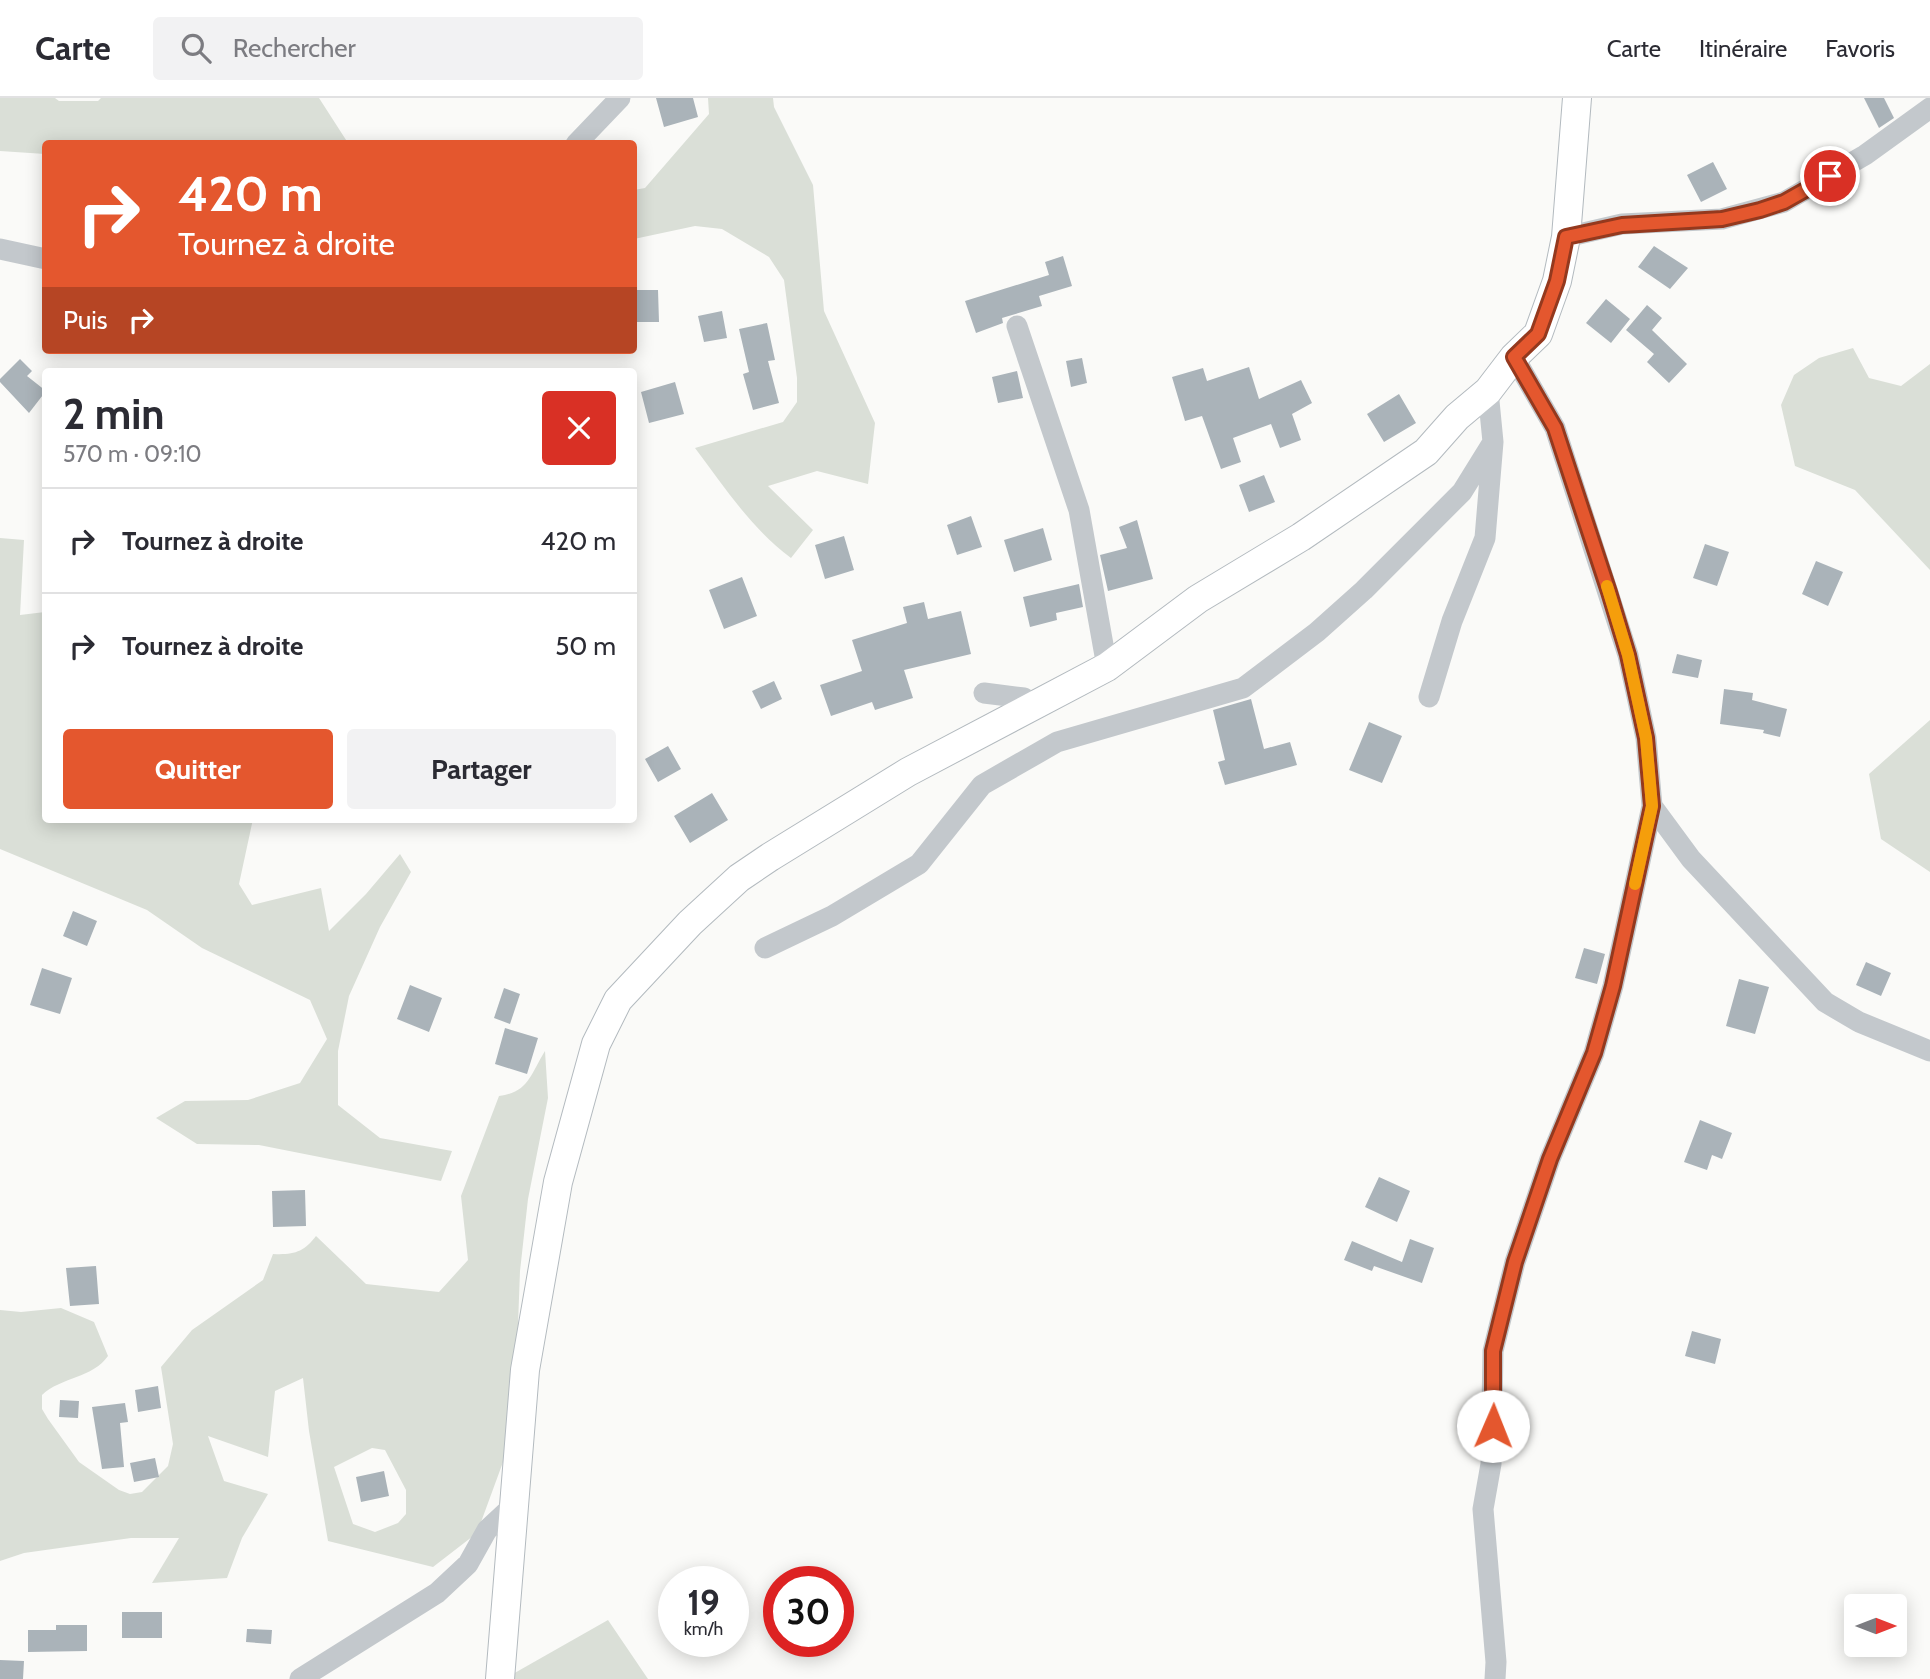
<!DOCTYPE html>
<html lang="fr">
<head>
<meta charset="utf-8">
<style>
  :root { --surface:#fff; --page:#f2f2f3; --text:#2b2b33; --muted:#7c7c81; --line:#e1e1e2; --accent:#e4572e }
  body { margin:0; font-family:Cabin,sans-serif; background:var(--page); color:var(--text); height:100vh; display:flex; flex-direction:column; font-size:26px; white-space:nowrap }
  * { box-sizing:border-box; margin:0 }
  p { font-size:23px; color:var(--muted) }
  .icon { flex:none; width:38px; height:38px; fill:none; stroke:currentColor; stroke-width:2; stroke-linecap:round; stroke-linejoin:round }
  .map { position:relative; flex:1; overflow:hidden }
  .side { position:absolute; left:42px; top:270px; width:595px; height:455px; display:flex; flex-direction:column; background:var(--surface); border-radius:7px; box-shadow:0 4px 18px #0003 }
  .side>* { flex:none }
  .hud { position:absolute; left:42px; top:42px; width:595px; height:214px; border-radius:7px; box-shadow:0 4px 18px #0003; background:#e4572e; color:#fff; overflow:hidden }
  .needle { width:46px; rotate:90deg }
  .controls { position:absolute; left:1844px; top:1496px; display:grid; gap:14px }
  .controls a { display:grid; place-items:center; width:63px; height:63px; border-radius:7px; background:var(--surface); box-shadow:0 4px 18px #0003; font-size:35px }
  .speed { position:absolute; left:658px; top:1468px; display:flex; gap:14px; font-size:35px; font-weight:700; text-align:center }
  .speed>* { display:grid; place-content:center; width:91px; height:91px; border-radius:50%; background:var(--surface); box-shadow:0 4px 18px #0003; line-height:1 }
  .speed small { font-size:18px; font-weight:400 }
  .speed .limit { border:10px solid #d22; background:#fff; color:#111 }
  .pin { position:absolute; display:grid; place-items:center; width:60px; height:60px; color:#fff; margin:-30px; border:4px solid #fff; border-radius:50%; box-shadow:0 2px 7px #0007 }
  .me { position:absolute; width:77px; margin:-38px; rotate:1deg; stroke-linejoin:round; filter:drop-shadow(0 0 5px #0008) }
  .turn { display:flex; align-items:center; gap:24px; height:147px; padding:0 21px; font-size:32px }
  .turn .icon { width:91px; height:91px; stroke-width:2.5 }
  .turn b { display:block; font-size:49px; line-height:60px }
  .then { display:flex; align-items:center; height:66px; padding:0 21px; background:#0003; gap:14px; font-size:26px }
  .round { display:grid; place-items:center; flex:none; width:74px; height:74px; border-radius:7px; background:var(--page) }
  .overview { display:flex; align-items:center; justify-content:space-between; height:119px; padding:0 21px }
  h1 { font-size:42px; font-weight:700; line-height:52px }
  .primary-button { display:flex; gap:14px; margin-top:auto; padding:14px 21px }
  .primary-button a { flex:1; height:80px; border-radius:7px; background:var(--accent); color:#fff; font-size:28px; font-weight:700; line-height:80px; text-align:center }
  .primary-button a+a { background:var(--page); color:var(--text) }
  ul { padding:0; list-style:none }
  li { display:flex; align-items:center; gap:21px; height:105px; padding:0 21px; border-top:2px solid var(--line) }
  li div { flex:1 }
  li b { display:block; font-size:26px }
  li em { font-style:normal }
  header { display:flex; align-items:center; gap:42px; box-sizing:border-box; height:98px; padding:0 35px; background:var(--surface); border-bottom:2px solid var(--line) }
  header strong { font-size:33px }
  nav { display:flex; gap:38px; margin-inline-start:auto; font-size:24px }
  .search { width:490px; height:63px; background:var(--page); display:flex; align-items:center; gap:18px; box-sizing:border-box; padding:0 24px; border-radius:7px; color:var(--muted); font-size:26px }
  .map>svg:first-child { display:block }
</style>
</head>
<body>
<header>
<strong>Carte</strong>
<div class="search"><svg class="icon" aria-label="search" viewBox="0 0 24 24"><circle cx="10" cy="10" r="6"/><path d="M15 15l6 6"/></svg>Rechercher</div>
<nav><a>Carte</a><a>Itinéraire</a><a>Favoris</a></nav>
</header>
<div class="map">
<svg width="1930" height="1581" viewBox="0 0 1930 1581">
  <rect width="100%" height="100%" fill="#fafaf8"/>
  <path fill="#dadfd7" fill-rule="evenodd" d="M0,0H55L59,3H98L101,0H319L348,45L46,46L45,56L0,53Z
    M708,0H773L774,9L813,87L824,213L875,325L868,386L817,373L768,388L813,432L791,460C751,430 725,390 695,350L783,324L797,304V280L784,182L769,159L722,131L695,128L634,141V92L645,90L709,16Z
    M1853,250L1869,280L1901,288L1930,266V472L1855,392L1795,368L1781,307L1794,277L1819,260Z
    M0,440L24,442L20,517L45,514L46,721H253L239,786L252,807L321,790L329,833L366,796L400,756L411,774L380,829L349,898L338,953V1007L380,1040L452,1053L441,1083L259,1047L197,1046L156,1020L185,1003L248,1002L300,985L327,941L310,902L202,850L147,812L0,751Z
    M1930,622V774L1881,741L1869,676Z
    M545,953L548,1000L528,1101L520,1173L514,1334L477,1435L433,1469L328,1443L309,1333L303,1280L275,1293L268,1359L208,1338L224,1383L268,1396L242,1440L227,1480L152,1485L179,1440H131L24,1455L0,1463V1212L21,1214L61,1210L94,1224L108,1258C93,1280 61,1279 42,1297V1311L48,1321L79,1364L119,1392L130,1396L142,1394L168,1368L173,1346L161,1269L192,1232L263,1182L273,1156C294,1157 304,1154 316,1138L366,1186L439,1194L468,1162L461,1098L499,998C529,994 530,977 545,953ZM372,1350L385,1352L406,1392V1416L398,1425L375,1434L353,1426L334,1369Z
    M608,1522L648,1581H504Z"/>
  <path fill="#aab3b9" d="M656,0H693L698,19L664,29Z
    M1864,0H1884L1894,20L1879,30Z
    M1713,64L1727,91L1701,104L1687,77Z
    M1654,148L1688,170L1670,191L1638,169Z
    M1063,158L1072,188L1039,198L1042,208L1002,220L1003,225L976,235L965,203L1049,177L1045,164Z
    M634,192H658L659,224H634Z
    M1606,201L1630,221L1611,245L1586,225Z
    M1647,207L1662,220L1652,232L1687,266L1669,285L1647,264L1654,256L1626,232Z
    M722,213L727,240L704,244L698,218Z
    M767,225L775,262L768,263L779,305L753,312L743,276L749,274L739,231Z
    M1082,260L1087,285L1071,289L1066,263Z
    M20,261L32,273L27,278L46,293L29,315L0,284V281Z
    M1249,269L1259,301L1301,282L1312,305L1292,316L1301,342L1280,350L1271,326L1233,340L1241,364L1221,371L1202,318L1185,323L1172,279L1203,270L1207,283Z
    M1017,273L1023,300L998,305L992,279Z
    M675,284L684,316L649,325L641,294Z
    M1399,296L1416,325L1384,344L1367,316Z
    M1264,377L1275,404L1249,414L1239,387Z
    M971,418L982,449L957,457L947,427Z
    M1137,422L1153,481L1108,493L1100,457L1127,450L1119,429Z
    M1043,430L1052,462L1014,474L1004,442Z
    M844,438L854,472L825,481L815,447Z
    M1705,446L1729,454L1717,488L1693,480Z
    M1816,463L1843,474L1828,508L1802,496Z
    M742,479L757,518L724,531L709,492Z
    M1079,486L1083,509L1056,515L1057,522L1030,529L1023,499Z
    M924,504L928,521L961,513L971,556L904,572L913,600L875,612L872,604L831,618L820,587L862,573L852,542L907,525L903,509Z
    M1677,556L1702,562L1698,580L1672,575Z
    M774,583L782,601L761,611L752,593Z
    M1724,591L1753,595L1752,602L1787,611L1780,639L1763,635L1764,632L1720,626Z
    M1251,601L1264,651L1290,644L1297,667L1225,687L1218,664L1225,662L1213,612Z
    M1369,624L1402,638L1382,685L1349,672Z
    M668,648L681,671L658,684L645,661Z
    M712,695L728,722L690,745L674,718Z
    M73,813L97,823L87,848L63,838Z
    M1584,850L1605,856L1597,886L1575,880Z
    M1866,864L1891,875L1881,898L1856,887Z
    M42,870L72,880L60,916L30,907Z
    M1739,881L1769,889L1755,936L1726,928Z
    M410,887L442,900L429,934L397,921Z
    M504,890L520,896L510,926L494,920Z
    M505,930L538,940L527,976L495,966Z
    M1700,1022L1732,1035L1722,1061L1712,1057L1707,1072L1684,1064Z
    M1379,1079L1410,1093L1397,1124L1365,1109Z
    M305,1092L306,1128L273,1129L272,1093Z
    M1410,1141L1434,1150L1422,1185L1374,1168L1372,1173L1344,1162L1352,1143L1402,1164Z
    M96,1168L99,1206L70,1208L66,1170Z
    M1692,1233L1721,1241L1715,1266L1685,1258Z
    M158,1288L161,1310L138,1314L135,1292Z
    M60,1302L79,1303L78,1320L59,1319Z
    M125,1305L128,1324L120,1325L124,1369L102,1371L92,1309Z
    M155,1360L159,1379L134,1384L130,1365Z
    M384,1373L389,1398L361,1404L356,1379Z
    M122,1514H162V1540H122Z
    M56,1527H87V1553L28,1554V1532H56Z
    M247,1531L272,1532L271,1546L246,1544Z
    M0,1562L24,1563L23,1581H0Z"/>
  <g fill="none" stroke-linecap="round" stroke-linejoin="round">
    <g stroke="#b3babf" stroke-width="30">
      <path id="secondary" d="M500,1581L525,1272L558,1084L596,946L618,902L690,825L739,780L770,759L908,674L1107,569L1198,501L1301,439L1426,354L1457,319L1488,293L1514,259L1538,236L1557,183L1566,139L1577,0"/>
    </g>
    <path stroke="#c3c8cc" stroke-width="21" d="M576,46L620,0
      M1566,139L1622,126L1722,121L1784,104L1865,57L1930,10
      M0,151L46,161
      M1017,228L1079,412L1107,569
      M984,595L1024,600L1029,611
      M1429,599L1452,523L1485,440L1493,344L1488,293
      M1652,708L1691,761L1825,904L1859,924L1930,953
      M765,850L832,818L919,766L982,687L1057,644L1243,590L1317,534L1364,492L1462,394L1493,344
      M300,1581L437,1495L468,1466L487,1432L516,1405
      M1495,1581L1496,1564L1483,1411L1491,1366L1493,1253L1515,1164L1550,1061L1594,955L1613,888L1652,708L1646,640L1628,557L1555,330L1514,259"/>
    <use href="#secondary" stroke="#fff" stroke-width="28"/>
  </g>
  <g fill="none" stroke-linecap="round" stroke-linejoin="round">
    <g stroke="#94391e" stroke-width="18">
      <path id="route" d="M1493,1328V1253L1515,1164L1550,1061L1594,955L1613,888L1652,708L1646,640L1628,557L1609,494L1555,330L1514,259L1538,236L1557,183L1566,139L1622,127L1722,121L1760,112L1784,104L1830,78"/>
    </g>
    <use href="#route" stroke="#e4572e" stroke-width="12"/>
    <path stroke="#f59e0b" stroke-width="12" d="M1607,488L1628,557L1646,640L1652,708L1635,786"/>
  </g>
</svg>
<div class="controls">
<a><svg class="needle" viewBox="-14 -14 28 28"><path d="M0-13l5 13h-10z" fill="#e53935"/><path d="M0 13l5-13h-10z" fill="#7c7c81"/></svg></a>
</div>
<div class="speed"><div>19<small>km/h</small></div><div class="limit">30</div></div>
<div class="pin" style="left:1830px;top:78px;background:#d93025"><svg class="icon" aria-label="arrive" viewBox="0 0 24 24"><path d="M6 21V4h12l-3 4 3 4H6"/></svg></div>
<svg class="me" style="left:1493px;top:1328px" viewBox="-20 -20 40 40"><circle r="19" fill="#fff"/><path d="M0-13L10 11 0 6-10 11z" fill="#e4572e"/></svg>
<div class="hud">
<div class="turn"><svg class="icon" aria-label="right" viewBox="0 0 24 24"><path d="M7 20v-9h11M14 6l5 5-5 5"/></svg><div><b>420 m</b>Tournez à droite</div></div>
<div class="then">Puis<svg class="icon" aria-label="right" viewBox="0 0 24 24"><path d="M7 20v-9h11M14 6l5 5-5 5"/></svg></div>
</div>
<section class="side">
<div class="overview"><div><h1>2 min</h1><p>570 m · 09:10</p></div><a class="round" style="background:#d93025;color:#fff"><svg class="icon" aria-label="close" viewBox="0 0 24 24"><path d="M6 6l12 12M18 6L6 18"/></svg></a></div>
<ul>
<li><svg class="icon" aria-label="right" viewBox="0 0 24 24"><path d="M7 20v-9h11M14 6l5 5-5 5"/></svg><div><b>Tournez à droite</b></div><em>420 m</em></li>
<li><svg class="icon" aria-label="right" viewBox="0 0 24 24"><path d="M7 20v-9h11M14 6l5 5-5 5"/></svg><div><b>Tournez à droite</b></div><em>50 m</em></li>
</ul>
<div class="primary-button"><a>Quitter</a><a>Partager</a></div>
</section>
</div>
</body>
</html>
